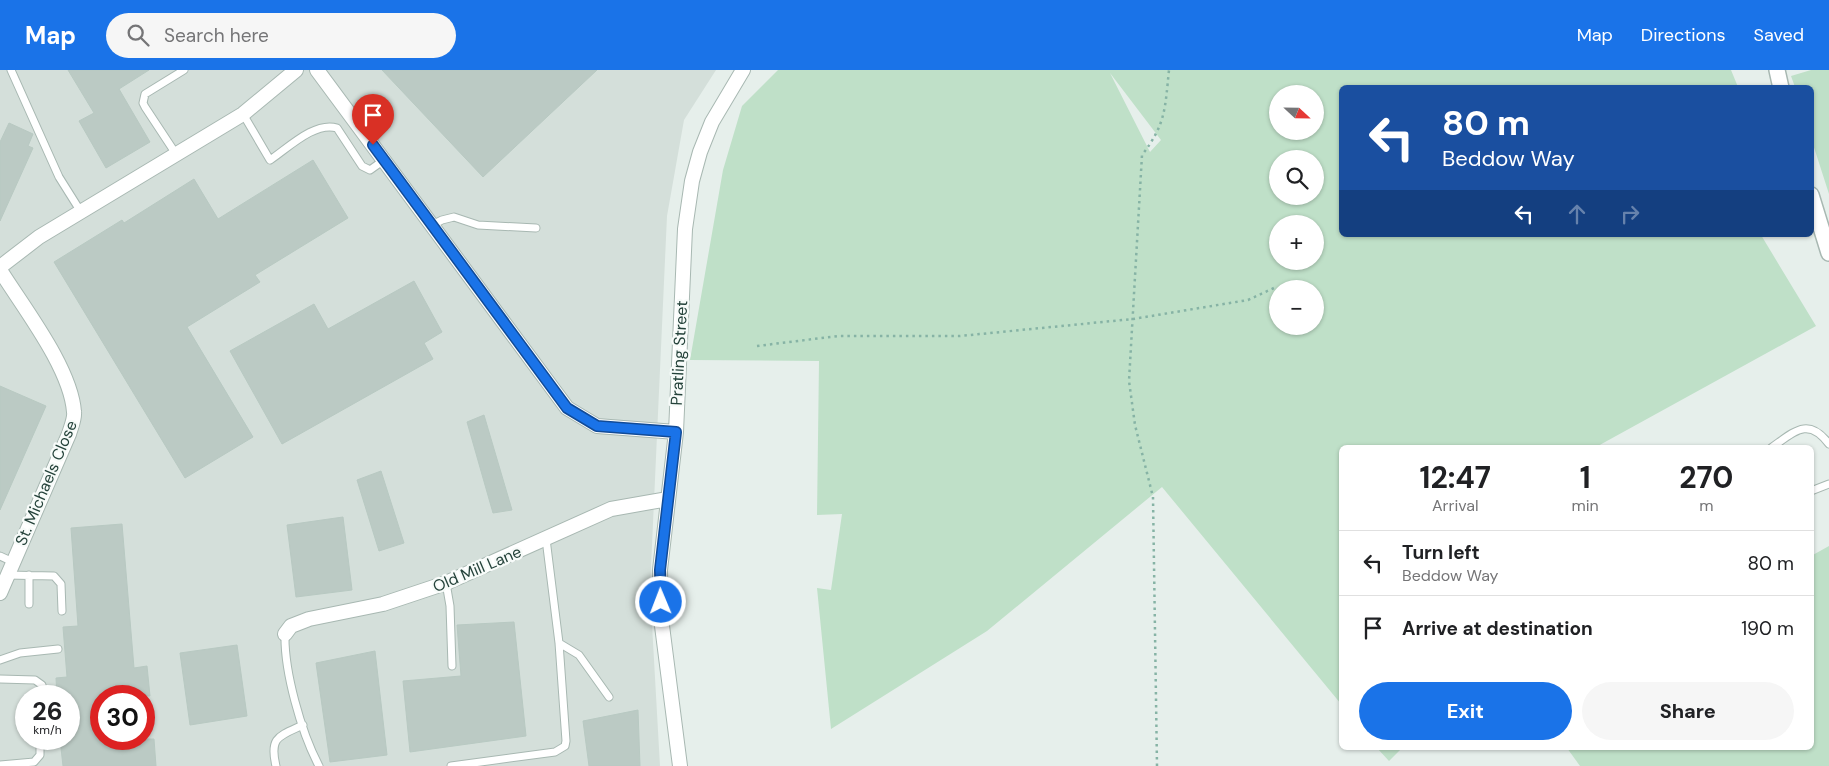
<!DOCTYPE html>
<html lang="en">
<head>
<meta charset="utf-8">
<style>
  :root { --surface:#fff; --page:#f6f6f6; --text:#202124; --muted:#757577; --line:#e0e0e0; --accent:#1a73e8 }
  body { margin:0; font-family:"DM Sans",sans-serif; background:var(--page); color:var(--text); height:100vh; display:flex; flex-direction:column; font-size:19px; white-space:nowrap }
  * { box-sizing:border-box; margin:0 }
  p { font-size:16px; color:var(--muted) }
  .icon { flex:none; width:28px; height:28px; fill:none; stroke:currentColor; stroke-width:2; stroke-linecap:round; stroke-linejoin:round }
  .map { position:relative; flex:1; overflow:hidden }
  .side { position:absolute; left:1339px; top:375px; width:475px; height:305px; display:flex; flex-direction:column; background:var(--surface); border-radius:8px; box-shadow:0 1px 4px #0004 }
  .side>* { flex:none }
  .banner { position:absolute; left:1339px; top:15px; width:475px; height:152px; border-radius:8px; box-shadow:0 1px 4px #0004; background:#1a4fa0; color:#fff; overflow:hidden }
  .needle { width:32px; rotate:112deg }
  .fabs { position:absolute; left:1269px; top:15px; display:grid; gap:10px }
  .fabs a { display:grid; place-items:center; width:55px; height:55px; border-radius:50%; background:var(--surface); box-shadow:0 1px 4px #0004; font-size:25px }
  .speed { position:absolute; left:15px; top:615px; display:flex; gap:10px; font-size:25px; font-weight:700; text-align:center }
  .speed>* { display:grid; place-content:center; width:65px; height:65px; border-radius:50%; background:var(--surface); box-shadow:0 1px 4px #0004; line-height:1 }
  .speed small { font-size:12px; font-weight:400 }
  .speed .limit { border:8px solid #d22; background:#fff; color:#111 }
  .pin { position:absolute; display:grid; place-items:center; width:42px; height:42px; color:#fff; margin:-51px -21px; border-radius:50% 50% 50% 0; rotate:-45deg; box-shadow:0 0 5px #0007 }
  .pin .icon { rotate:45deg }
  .me { position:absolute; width:55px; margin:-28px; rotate:359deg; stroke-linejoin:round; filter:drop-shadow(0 0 4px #0008) }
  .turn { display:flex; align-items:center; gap:18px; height:105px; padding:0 20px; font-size:22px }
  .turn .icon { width:65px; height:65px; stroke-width:2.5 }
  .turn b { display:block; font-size:35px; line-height:42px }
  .lanes { display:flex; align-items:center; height:48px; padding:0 20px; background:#0003; justify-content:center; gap:25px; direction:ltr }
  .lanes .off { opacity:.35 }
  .eta { display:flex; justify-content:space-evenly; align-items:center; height:85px; text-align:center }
  .eta b { font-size:30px; font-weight:700; line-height:35px }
  .action { display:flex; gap:10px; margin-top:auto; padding:10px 20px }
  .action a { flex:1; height:58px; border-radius:30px; background:var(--accent); color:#fff; font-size:20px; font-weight:700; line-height:58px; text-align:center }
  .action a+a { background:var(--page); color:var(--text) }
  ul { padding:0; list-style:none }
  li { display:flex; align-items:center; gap:15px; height:65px; padding:0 20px; border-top:1px solid var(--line) }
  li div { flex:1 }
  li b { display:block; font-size:19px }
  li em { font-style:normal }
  header { display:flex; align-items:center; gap:30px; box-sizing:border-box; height:70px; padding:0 25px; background:var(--accent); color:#fff }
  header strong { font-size:24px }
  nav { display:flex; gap:28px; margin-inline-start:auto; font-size:18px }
  .search { width:350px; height:45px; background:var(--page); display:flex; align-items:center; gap:12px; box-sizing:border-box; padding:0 18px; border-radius:28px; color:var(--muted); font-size:19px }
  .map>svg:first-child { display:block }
</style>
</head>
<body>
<header>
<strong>Map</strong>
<div class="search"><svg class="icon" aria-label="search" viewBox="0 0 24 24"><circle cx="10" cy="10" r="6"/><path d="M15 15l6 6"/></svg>Search here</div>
<nav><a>Map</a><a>Directions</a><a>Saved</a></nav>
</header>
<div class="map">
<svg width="1829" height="696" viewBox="0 0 1829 696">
  <rect width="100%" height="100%" fill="#e6efeb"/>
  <path fill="#d4dfda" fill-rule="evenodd" d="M0,0H716L684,50L667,146L650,519L660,696H0ZM26,626H69V669H26ZM101,626H144V669H101Z"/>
  <path fill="#bfe0c8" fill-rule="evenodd" d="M778,0H1731L1738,17L1341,18V165H1761L1816,256L1596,377L1341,378V634L1162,417L987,561L831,659L817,518L831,520L842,444L817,445L819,291L690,290L723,100L742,36ZM1110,3L1161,70L1150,82ZM1278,24H1315V61H1278ZM1278,89H1315V126H1278ZM1278,154H1315V191H1278ZM1278,219H1315V256H1278Z
    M1811,0H1829V124L1811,68V18L1795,17L1791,6Z
    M1829,476V696H1580L1567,678H1811V486Z
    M1377,678H1402L1389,691Z"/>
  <path fill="#bbcac4" stroke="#b8c9c2" d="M68,0H149L119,19L150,72L106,98L79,51L94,43Z
    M382,0H597L483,107Z
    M9,53L33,64L28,76L33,78L0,151V72Z
    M313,90L348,148L255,205L260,212L187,257L253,367L185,408L54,192L122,150L124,153L194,109L218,149Z
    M414,211L442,262L424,273L433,289L282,374L230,281L314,234L328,259Z
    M0,316L46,336L0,440Z
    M484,345L512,440L493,443L467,352Z
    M381,401L404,473L379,481L357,410Z
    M343,447L352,520L296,527L287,455Z
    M122,454L134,598L147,596L150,626H101V669H154L156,696H63L60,669H69V626H57L56,608L67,607L63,557L78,556L71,458Z
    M514,552L526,666L410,682L403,611L461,606L457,555Z
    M237,575L247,646L190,655L180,583Z
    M375,581L387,685L330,692L316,593Z
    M638,640L640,696H589L583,651Z"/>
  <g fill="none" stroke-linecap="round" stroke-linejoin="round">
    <g stroke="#a8b8b2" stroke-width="9">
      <path id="service" d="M11,0L59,107L81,142
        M243,44L270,90C288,78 315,51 337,58L362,96L370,100L384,90
        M176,84L145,37L143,33L145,24L184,0
        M432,155L442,150L454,147L478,155L536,158
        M1771,378C1794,362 1808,346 1829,374
        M1811,421L1829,414
        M546,469L559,573L579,585L609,627
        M0,486L13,492
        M7,505L54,506L61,514L62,541
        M29,505V534
        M446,513L450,536L452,596
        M285,564C284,601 301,662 319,696
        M0,590L20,583L58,579
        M0,609L35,610L42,615L44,626
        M0,695L34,692L40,685V673
        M276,696C269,667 279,666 303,655
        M451,696L555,682L565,676L566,671L559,573"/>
    </g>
    <g stroke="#a8b8b2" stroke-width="16">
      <path id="minor" d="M317,0L567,338L597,356L676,362
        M0,197L39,167L243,44L296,0
        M0,200C23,237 71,298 74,342C75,348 71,357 69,364L0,523
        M285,564L291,556L309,549L383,534L446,513L611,439L668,429
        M680,696L661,548L660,500L676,362L685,159L692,111L700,82L712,52L743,0"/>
    </g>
    <g stroke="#a8b8b2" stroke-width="18">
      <path id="tertiary" d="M1777,0L1781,18
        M1811,125L1829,183"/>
    </g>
    <path stroke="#86b3a5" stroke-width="2.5" stroke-dasharray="2.5 4" stroke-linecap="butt" d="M757,276L838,266H960L1133,249L1248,230L1276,217
      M1157,696L1153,427L1135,355L1129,311L1142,85C1166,54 1165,38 1169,0"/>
    <use href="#service" stroke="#fff" stroke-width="7"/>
    <use href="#minor" stroke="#fff" stroke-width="14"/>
    <use href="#tertiary" stroke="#fff" stroke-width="15"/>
  </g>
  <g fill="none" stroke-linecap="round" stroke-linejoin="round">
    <g stroke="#114b97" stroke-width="12">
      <path id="route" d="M373,75L567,338L597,356L676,362L660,500L661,532"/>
    </g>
    <use href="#route" stroke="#1a73e8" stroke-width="9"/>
  </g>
  <g text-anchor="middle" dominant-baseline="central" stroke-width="4.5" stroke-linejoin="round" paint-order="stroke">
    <g font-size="16" fill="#24423a" stroke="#f7fbf9">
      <text transform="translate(679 283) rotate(-87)">Pratling Street</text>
      <text transform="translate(46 413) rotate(-67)">St. Michaels Close</text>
      <text transform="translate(477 499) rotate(-23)">Old Mill Lane</text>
    </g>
  </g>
</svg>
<div class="fabs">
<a><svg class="needle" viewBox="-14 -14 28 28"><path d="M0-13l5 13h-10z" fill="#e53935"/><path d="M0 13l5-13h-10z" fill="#757577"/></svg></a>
<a><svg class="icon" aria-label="search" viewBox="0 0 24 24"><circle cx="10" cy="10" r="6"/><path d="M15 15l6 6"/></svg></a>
<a>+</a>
<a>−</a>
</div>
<div class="speed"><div>26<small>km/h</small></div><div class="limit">30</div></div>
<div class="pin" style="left:373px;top:75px;background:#d93025"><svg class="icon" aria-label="arrive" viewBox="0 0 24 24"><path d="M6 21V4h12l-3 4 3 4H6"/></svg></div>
<svg class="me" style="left:661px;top:532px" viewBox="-20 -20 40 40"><circle r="17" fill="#1a73e8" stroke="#fff" stroke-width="3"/><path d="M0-11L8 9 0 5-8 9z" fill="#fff"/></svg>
<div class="banner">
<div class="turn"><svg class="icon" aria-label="left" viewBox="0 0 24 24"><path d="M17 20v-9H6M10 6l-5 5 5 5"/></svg><div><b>80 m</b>Beddow Way</div></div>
<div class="lanes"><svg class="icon" aria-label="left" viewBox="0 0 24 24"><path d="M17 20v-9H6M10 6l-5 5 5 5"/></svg><svg class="icon off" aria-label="ahead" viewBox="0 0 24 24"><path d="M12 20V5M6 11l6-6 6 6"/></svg><svg class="icon off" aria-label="right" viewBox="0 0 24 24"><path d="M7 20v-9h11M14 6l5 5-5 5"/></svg></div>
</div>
<section class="side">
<div class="eta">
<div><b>12:47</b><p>Arrival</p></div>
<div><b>1</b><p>min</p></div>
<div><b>270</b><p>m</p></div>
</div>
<ul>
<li><svg class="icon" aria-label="left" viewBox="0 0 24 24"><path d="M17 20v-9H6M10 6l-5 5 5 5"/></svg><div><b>Turn left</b><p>Beddow Way</p></div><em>80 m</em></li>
<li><svg class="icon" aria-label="arrive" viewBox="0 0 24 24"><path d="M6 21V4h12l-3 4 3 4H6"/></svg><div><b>Arrive at destination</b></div><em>190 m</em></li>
</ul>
<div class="action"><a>Exit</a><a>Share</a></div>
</section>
</div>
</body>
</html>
